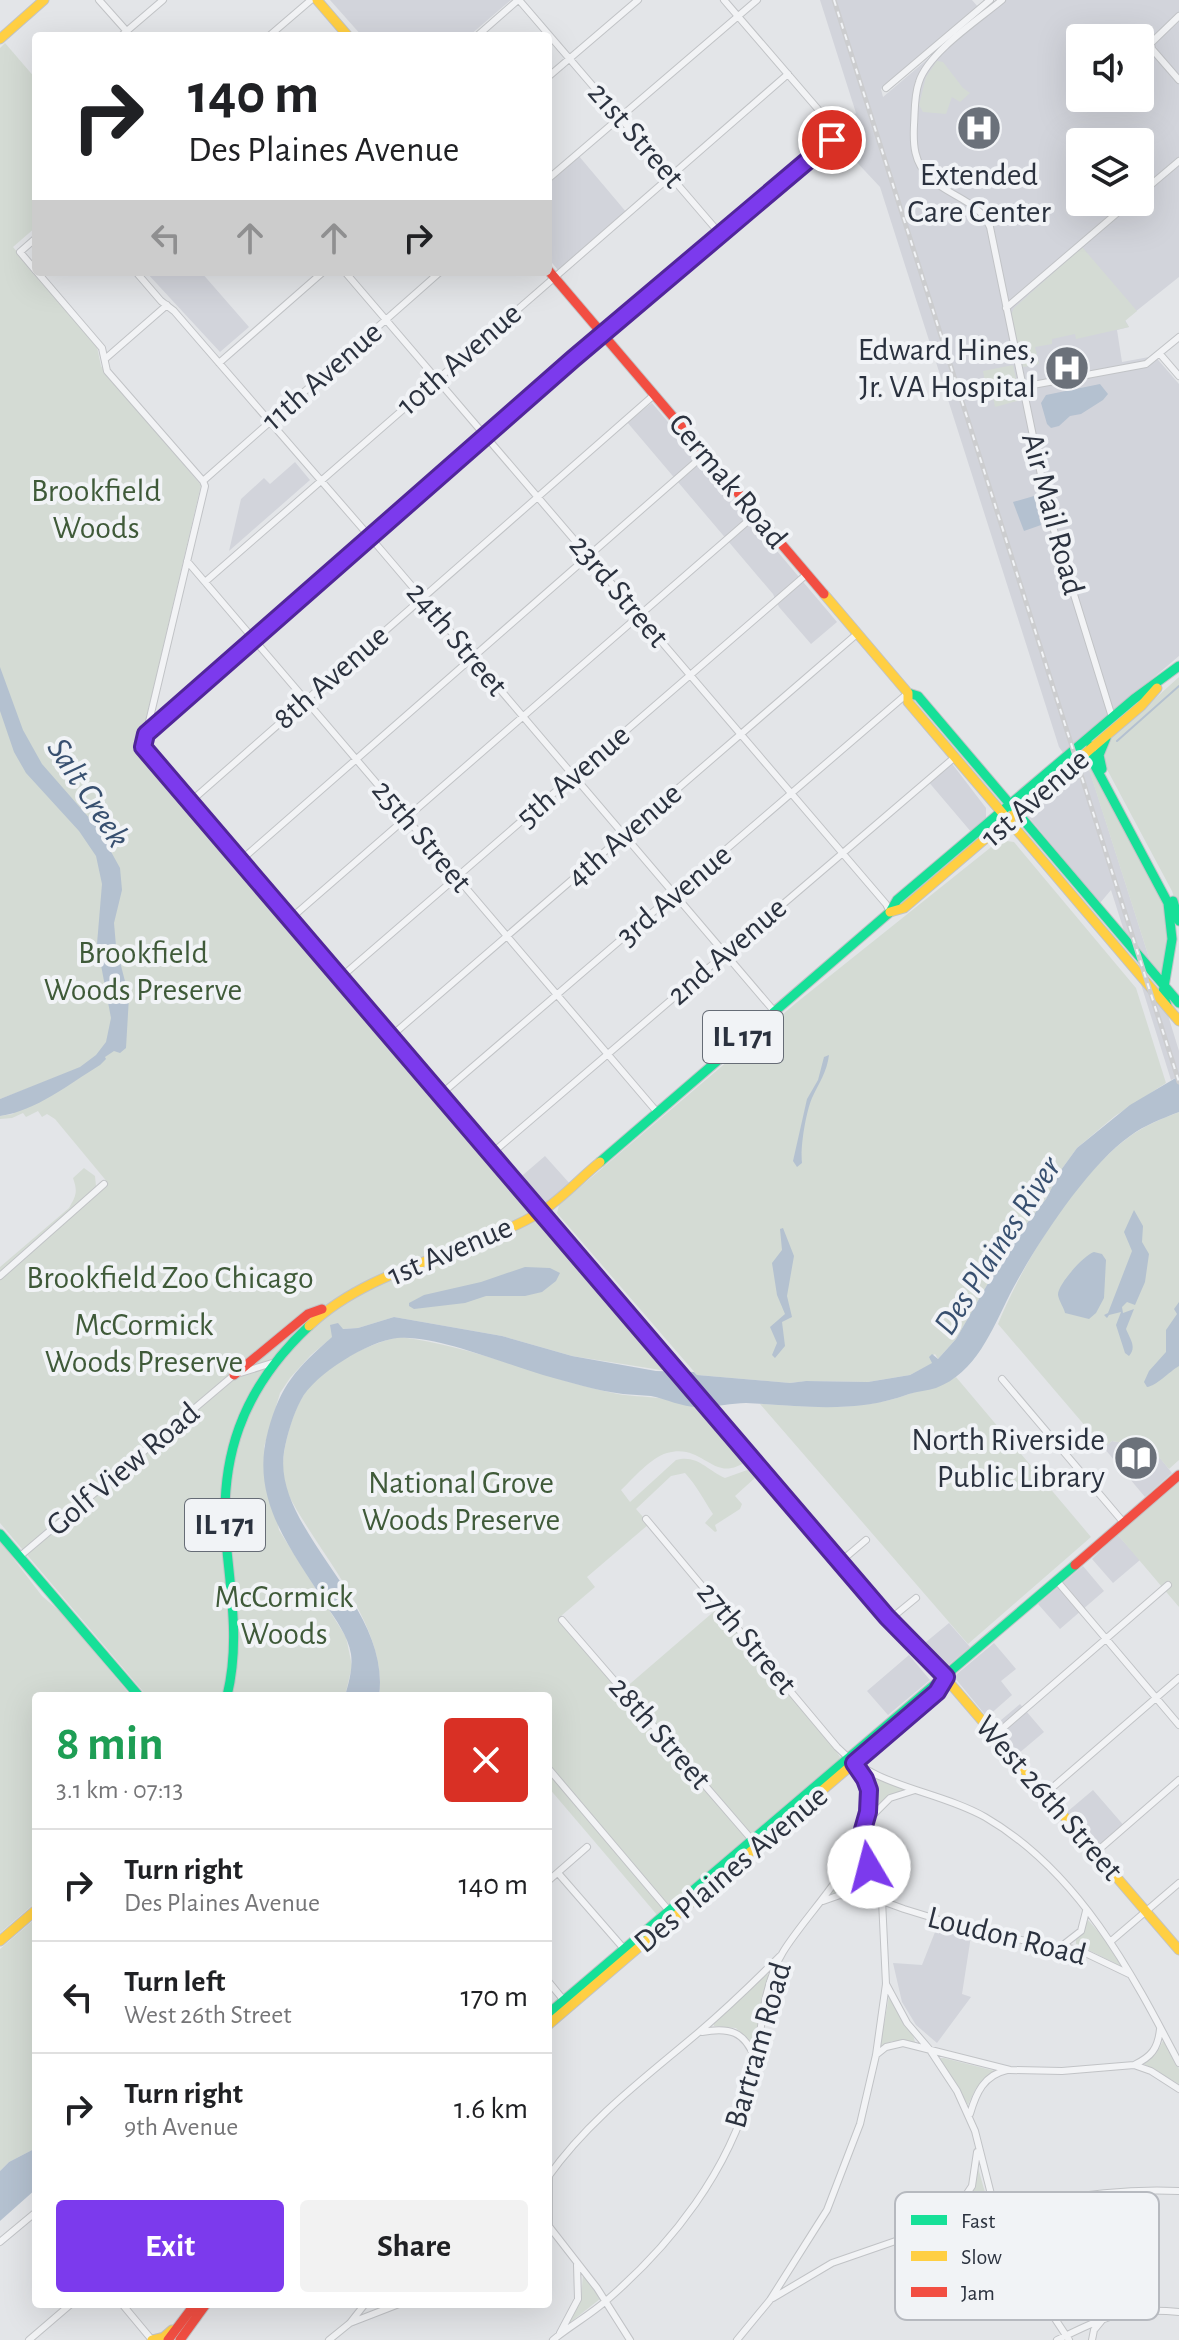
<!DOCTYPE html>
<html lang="en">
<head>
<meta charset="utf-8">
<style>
  :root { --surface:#fff; --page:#f2f2f2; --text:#202124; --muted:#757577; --line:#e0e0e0; --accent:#7c3aed }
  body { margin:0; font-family:"Alegreya Sans",sans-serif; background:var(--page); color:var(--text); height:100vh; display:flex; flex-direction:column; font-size:30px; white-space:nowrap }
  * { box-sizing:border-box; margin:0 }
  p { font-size:26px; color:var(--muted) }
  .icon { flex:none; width:44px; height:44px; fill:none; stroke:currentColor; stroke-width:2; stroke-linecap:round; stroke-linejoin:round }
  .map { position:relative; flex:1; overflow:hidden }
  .details { position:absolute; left:32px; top:1692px; width:520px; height:616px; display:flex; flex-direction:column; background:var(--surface); border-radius:8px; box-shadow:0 8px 32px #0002 }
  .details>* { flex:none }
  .hud { position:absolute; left:32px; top:32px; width:520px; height:244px; border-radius:8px; box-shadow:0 8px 32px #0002; background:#fff; color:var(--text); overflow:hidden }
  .fabs { position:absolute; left:1066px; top:24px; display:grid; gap:16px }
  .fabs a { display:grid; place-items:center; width:88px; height:88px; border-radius:8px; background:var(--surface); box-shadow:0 8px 32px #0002; font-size:40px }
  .pin { position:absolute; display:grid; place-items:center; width:68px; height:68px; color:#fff; margin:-34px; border:4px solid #fff; border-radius:50%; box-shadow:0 2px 8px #0007 }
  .me { position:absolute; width:88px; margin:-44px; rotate:352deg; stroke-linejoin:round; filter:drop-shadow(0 0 6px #0008) }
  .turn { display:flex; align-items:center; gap:28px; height:168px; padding:0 24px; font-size:36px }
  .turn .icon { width:104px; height:104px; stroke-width:2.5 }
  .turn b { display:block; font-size:56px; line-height:68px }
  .lanes { display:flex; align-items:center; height:76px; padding:0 24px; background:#0003; justify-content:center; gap:40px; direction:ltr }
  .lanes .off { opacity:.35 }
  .round { display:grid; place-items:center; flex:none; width:84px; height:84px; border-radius:8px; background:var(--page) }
  .overview { display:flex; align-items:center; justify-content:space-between; height:136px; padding:0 24px }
  h1 { font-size:48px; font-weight:700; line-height:60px; color:#1e9e55 }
  .action { display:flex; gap:16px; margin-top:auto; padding:16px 24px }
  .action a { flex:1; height:92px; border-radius:8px; background:var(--accent); color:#fff; font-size:32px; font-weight:700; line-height:92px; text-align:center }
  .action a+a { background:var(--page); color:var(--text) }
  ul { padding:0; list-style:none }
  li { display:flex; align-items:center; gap:24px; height:112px; padding:0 24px; border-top:2px solid var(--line) }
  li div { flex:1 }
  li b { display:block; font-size:30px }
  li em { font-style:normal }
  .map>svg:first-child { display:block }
</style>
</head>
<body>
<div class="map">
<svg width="1179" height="2340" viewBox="0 0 1179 2340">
  <rect width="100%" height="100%" fill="#e3e5e8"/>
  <path fill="#d2d4db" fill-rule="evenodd" d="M330,0H511L469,36H362Z
    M820,0H972L978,7L881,89L883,97L997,0H1179V277L1125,320L1129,327L1117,330L1122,362L1149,357L1153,354L1179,384V656L1064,754L1059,747L880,187L836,140L838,129L856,113ZM1080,38H1140V98H1080ZM1080,142H1140V202H1080Z
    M578,155L627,213L558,270L548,258V181Z
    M146,272H201L249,327L220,352Z
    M652,403L837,622L811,644L779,607L773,594L627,422Z
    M295,462L310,480L229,551L241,499L264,478L270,484Z
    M1086,759L1151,964L1125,934L1111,890L1100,903L1027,815L1029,809Z
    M950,761L986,808V819L972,833L927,780Z
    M1140,981L1167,1012L1179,1051V1076L1171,1080Z
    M545,1156L571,1185L541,1210L516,1181Z
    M1112,1441L1152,1448L1172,1473L1145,1497L1104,1448Z
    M1117,1534L1140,1560L1113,1583L1092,1559Z
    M1083,1566L1104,1591L1060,1629L1038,1604Z
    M949,1623L970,1647L946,1667L920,1647Z
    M994,1643L1016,1669L1001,1681L1012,1695L987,1717L955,1678L957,1674Z
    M909,1655L930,1680L888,1715L867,1691Z
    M1020,1704L1044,1732L1018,1754L994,1726Z
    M1093,1790L1126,1828L1100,1851L1067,1812Z
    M937,1927L971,1936L962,1994L971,1997L937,2043L916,2025L902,2002L893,1963L922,1965Z"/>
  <path fill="#d4dbd4" d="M5,43L36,79V227L13,247L97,347L101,366L106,374L201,485L140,745L141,750L527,1201L546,1230L667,1371L572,1356L502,1336L394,1317L358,1328L342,1329L311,1355L290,1378L280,1393L264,1447L279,1530L346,1637L352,1666L345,1696H147L0,1523V1280L108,1183L55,1119L47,1114L42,1117L38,1111L26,1117L23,1113L12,1118L0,1119V1116L13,1114L29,1088L0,1099V48Z
    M937,61L943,62L963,88L970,93L960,102L952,97L946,114L923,112L919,105L926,77Z
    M1082,247L1137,311L1125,321L1129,327L1076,339L1075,334L1052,339V344L1035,347L1039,364L1019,368L1011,315L1014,308Z
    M1013,365L1021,400L995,407L991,387L986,388L983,371Z
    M1179,677V913L1172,891L1102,760L1109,740Z
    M1088,758L1160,889L1170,932L1162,976L1151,964L1086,760Z
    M1000,840L1014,842L1136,988L1166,1083L1115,1116L1077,1148L1061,1170L1046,1199L1010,1245L956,1339L938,1359L935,1354L930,1357L933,1363L910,1375L868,1382L806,1381L790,1383L697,1375L557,1213L559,1205L796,1003Z
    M1179,1112V1460L1169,1469L1151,1448L1112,1441L1104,1448L998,1324C1021,1266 1077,1174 1129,1137C1144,1126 1161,1119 1179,1112Z
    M84,1168L95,1176L96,1186L92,1192L0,1273V1267L69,1208C76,1196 78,1192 73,1178Z
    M400,1337C474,1346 544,1379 618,1394C641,1398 676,1396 697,1407C708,1413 735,1451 745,1462C713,1484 703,1442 667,1453C650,1458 634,1478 621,1490L630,1502L676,1460C697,1454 707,1470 725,1478L750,1469L756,1477L735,1496L742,1504L740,1509L715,1525L717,1531L715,1532L705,1523L713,1514C703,1499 697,1486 685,1473L671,1476L636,1509L649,1524L587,1577L595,1587L561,1616L624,1689L718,1608L830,1742L840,1757L839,1761L658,1916L548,1787V1696H379C389,1627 318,1553 288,1494C286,1486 283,1478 283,1470C282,1446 295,1400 313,1383C335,1361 369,1343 400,1337Z
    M956,1377L1091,1537L968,1644L760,1404C811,1407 861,1412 909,1394C926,1388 940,1387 956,1377Z
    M1179,1482V1607L1117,1534Z
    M0,1541L42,1596L63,1614L131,1696H36V1902L0,1933Z
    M867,1776L907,1789L908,1790L889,1795L872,1812V1790Z
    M860,1844L875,1894L853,1892L831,1894Z
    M36,1918V2148L9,2162L0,2171V1949Z
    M1088,1920L1103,1937L1121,1966L1076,1944V1939Z
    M767,1974L769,1975L754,2046L736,2028L714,2026V2023Z
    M889,1996L914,2038L915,2042L892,2041L880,2047Z
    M1164,2039L1179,2069V2084L1144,2064L1156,2054Z
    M940,2058H944L995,2071L976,2088L968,2105Z
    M978,2168L991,2213L953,2221L973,2190Z
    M583,2274L600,2299L567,2325L581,2299Z"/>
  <path fill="#b4c1d0" d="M1100,384L1108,394L1103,400L1081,414L1070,416L1059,426L1051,428L1047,424L1041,403L1046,395Z
    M1034,496L1041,525L1024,531L1013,502Z
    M0,667L23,730L42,764L98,828L120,868L122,890L114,923L116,946L129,997L126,1048L120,1053L114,1051L105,1057L106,1059L100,1065C69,1084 36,1111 0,1116V1099L80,1067L96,1055L106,1042L111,1018L97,944L102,884L96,856L79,831L26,773L14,752L0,711Z
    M829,1055C827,1072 819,1083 812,1098C806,1112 800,1147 802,1163L797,1167L793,1161L807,1099L818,1080L824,1057Z
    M1179,1076V1112C1161,1119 1145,1125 1130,1136C1087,1166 1034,1248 1010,1294C992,1330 976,1373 936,1388C927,1391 918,1391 909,1394C856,1414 801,1406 746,1403C730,1403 714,1408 698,1407C682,1407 666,1399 651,1396C642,1395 632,1395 623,1394C597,1391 569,1382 543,1375C505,1364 434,1334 397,1338C369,1341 314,1374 301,1400C293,1415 287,1435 284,1452C272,1530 392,1605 379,1696H345C349,1682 353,1668 351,1654C348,1636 336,1620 326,1605C292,1549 249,1501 268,1431C281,1384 296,1369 332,1337L330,1325L338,1323L343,1329L358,1328L394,1317L502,1336L572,1356L656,1371L694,1372L697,1375L790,1383L806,1381L868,1382L910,1375L932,1363L929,1357L932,1354L938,1359L956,1339L1010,1245L1046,1199L1061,1170L1077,1148L1130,1105Z
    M1134,1210L1143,1226L1142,1242L1149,1254L1145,1282L1135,1305L1127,1302L1122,1307L1123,1313L1134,1309L1126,1329C1130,1339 1137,1347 1129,1356L1125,1353L1116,1325L1121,1312L1109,1315L1107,1318L1104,1315L1108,1313L1132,1251L1124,1232Z
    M783,1228L794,1256L787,1296L792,1317L782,1322L785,1346L775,1358L772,1355L777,1343L770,1327L785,1314L777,1295L772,1263L782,1250L780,1229Z
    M1094,1252L1102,1254L1106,1260L1104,1298L1096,1313L1089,1319L1065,1313C1064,1308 1059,1301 1058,1295C1057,1285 1085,1254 1094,1252Z
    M525,1267L550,1268L560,1273L556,1281L542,1292L525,1296H486L465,1303L414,1309L409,1306V1303L424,1295L481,1282Z
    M1179,1302V1366C1169,1372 1156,1386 1147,1387L1144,1382L1149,1371L1166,1352V1330L1177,1314L1174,1309Z
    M36,2148V2189L0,2221V2171L9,2162Z"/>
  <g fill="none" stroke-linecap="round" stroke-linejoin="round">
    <path stroke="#b4c1d0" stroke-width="2" d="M1117,741L1179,686"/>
    <g stroke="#c1c3c6" stroke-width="8">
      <path id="street" d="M99,0L131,36
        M519,0L721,235
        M1002,0C978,20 928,53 919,82C914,96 915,111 914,125C913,145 914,162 929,177C949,197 977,199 990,227L1049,514L1112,717
        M1179,16L1151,43L1152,49L1179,80
        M121,36L163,0
        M269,36L311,0
        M477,36L518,0
        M548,77L638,0
        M886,88L990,0
        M548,179L757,0
        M1140,194L1179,161
        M36,238L20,252L36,271
        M37,272L102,348L107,371L203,481
        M136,272L161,301L174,311L376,544L774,1011
        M345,272L886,904L890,912
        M1006,308L1130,202
        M1160,354L1179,376
        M105,359L167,305
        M219,363L323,272
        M1022,387L1146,364L1179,337
        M203,481L205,486L143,747L541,1212
        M203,481L440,272
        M187,561L657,1112
        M205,582L788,74
        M146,734L573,359L832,140L834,130L829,122L724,0
        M190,802L654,395
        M240,861L705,454
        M290,919L756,514
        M340,978L807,574
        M390,1037L858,633
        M440,1095L908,693
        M491,1154L955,757
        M0,1276L104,1184
        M1002,1379L1124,1523
        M646,1519L837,1747C876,1788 937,1790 985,1817C1078,1871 1131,1971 1179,2063
        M19,1557L234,1375L272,1363
        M840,1562L866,1540
        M1057,1581L1179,1725
        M562,1620L753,1841
        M889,1620L916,1598
        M995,1735L1168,1585
        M548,1768L670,1912
        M1045,1794L1179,1678
        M869,1819L890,1798L915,1790
        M1095,1853L1179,1780
        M558,1873L625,1950
        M548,1881L587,1847
        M823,1901L840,1895L871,1897L904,1909L982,1933L1079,1950L1129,1974
        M1110,1942L1179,1883
        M1063,1945L1081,1931L1086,1911
        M548,1981L566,2003
        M886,1984L907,2023L930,2050L957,2091L975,2131L996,2214L1015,2258L1069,2340
        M702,2032C729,2027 745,2031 755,2059
        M876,2055L886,2047L903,2043L1010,2070L1062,2071L1134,2065L1151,2071L1179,2089
        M1134,2065C1151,2057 1158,2049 1160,2029
        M970,2114C976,2093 984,2075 1007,2070
        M548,2177C589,2119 646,2077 699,2032C727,2008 754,1982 780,1956
        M548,2225L597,2288L630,2340
        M549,2226V2175
        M939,2226C976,2220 1012,2207 1049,2201C1092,2193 1135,2189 1179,2191
        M0,2242L36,2212
        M773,2298L832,2263L939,2226L954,2213L972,2186L977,2152
        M122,2304L152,2340
        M350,2323L399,2304
        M560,2333L578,2299L577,2265
        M29,2340L71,2304
        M329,2340L350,2323L365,2304
        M553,2340C570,2326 590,2315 607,2300C672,2244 729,2171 751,2087C762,2044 759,1991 783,1952C814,1901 896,1833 858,1767
        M737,2340L770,2300L827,2210L860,2124L876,2055L886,1984L882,1900L869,1867L862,1833
        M1057,2340C1104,2317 1125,2307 1179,2312
        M1092,2340L1094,2330L1103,2319"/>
    </g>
    <g stroke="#c1c3c6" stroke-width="11">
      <path id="fast" d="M908,693L918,696L1179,1003
        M1091,746V757L1095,766L1168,903L1172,939L1163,993L1167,1006
        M1102,769L1099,755L1106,738
        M1173,901L1179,921
        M600,1162L890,912L897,900L1134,699L1179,666
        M541,1212L889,1620L936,1667
        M0,1534L139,1696
        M227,1696C239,1647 232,1601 227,1551C217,1459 242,1389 309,1326
        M548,2014L1075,1565"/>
    </g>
    <g stroke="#c1c3c6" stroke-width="11">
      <path id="slow" d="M317,0L348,36
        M0,39L44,0
        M824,594L908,693V702L1179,1021
        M890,912L904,908L1141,706L1157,688
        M309,1326C370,1267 467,1255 539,1213C561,1200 580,1178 600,1162
        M936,1667L1179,1950
        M0,1941L36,1910
        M548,2025L937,1692L944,1680
        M152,2340L164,2337L172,2330"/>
    </g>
    <g stroke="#c1c3c6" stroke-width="11">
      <path id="jam" d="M548,270L824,594
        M234,1375L308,1314L322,1309
        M1075,1565L1179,1475
        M168,2340L195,2304
        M180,2340L206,2304"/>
    </g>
    <use href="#street" stroke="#f2f3f5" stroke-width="6"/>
    <use href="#fast" stroke="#16e098" stroke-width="9"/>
    <use href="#slow" stroke="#ffcf43" stroke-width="9"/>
    <use href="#jam" stroke="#f24e42" stroke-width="9"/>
    <g stroke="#cccdcf" stroke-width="5">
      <path id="rail" d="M834,0L1179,1082"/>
    </g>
    <use href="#rail" stroke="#f1f3f6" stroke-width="2" stroke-dasharray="6" stroke-linecap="butt"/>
  </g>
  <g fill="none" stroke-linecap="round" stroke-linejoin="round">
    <g stroke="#51269a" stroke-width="20">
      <path id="route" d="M832,140L573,359L146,734L143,747L887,1617L946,1677L937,1692L854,1763L865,1779L869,1790L868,1812L862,1833L869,1867"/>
    </g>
    <use href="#route" stroke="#7c3aed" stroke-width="14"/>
  </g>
  <defs>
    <g id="hospital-disc" transform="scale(2.3)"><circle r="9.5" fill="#6b717a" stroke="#f1f3f6"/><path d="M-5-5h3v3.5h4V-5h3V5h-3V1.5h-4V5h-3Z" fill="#fff"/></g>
    <g id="library-disc" transform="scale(2.3)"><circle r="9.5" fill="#6b717a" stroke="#f1f3f6"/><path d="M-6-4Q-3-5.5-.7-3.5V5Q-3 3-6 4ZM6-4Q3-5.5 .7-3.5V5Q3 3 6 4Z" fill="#fff"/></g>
  </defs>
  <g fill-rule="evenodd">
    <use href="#hospital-disc" x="979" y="128"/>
    <use href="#hospital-disc" x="1067" y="368"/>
    <use href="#library-disc" x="1136" y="1458"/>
  </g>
  <g text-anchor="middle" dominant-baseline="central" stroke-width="8" stroke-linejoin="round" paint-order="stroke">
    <g fill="#f1f3f6" stroke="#666c76" stroke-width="2">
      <rect x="703" y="1011" width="80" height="52" rx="6"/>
      <rect x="185" y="1499" width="80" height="52" rx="6"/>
    </g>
    <g font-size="30" font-weight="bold" fill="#2b323f">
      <text x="743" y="1037">IL 171</text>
      <text x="225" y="1525">IL 171</text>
    </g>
    <g font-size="32" fill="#2b323f" stroke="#f1f3f6">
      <text transform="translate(636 135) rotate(49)">21st Street</text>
      <text transform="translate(459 359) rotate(-41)">10th Avenue</text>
      <text transform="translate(322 376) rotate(-41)">11th Avenue</text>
      <text transform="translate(728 481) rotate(50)">Cermak Road</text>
      <text transform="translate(1053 514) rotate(75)">Air Mail Road</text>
      <text transform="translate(619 591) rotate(50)">23rd Street</text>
      <text transform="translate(457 639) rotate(50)">24th Street</text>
      <text transform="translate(331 677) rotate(-41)">8th Avenue</text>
      <text transform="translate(573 776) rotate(-41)">5th Avenue</text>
      <text transform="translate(1035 798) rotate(-41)">1st Avenue</text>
      <text transform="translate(624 835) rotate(-41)">4th Avenue</text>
      <text transform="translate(422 836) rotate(50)">25th Street</text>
      <text transform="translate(674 895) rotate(-40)">3rd Avenue</text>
      <text transform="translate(727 951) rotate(-41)">2nd Avenue</text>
      <text transform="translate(450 1251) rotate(-23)">1st Avenue</text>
      <text transform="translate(123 1469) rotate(-40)">Golf View Road</text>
      <text transform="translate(747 1638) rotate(50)">27th Street</text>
      <text transform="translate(660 1733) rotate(49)">28th Street</text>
      <text transform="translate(1049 1798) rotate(49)">West 26th Street</text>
      <text transform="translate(731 1869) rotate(-40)">Des Plaines Avenue</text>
      <text transform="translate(1007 1936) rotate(14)">Loudon Road</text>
      <text transform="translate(758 2045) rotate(-74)">Bartram Road</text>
    </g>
    <g font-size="32" fill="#2b323f" stroke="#f1f3f6" text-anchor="end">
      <text x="979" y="175" text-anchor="middle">Extended<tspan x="979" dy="37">Care Center</tspan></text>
      <text x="1036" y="350">Edward Hines,<tspan x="1036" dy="37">Jr. VA Hospital</tspan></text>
      <text x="1105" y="1440">North Riverside<tspan x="1105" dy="37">Public Library</tspan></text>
    </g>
    <g font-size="32" fill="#3f5a39" stroke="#f1f3f6">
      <text x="96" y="491">Brookfield<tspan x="96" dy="37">Woods</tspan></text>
      <text x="143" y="953">Brookfield<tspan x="143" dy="37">Woods Preserve</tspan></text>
      <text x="170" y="1278">Brookfield Zoo Chicago</text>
      <text x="144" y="1325">McCormick<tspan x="144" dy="37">Woods Preserve</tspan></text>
      <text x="461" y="1483">National Grove<tspan x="461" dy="37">Woods Preserve</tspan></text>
      <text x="284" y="1597">McCormick<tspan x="284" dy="37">Woods</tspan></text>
    </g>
    <g font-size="34" font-style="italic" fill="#385070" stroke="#f1f3f6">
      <text transform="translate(88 793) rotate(57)">Salt Creek</text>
      <text transform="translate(998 1246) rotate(-57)">Des Plaines River</text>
    </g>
  </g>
  <rect x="895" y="2192" width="264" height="128" rx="12" fill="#f1f3f6" stroke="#b6b9bf" stroke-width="2"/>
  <rect x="911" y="2215" width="36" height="10" fill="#16e098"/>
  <rect x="911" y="2251" width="36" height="10" fill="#ffcf43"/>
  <rect x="911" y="2287" width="36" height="10" fill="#f24e42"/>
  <g font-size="22" fill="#2b323f">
    <text x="961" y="2228">Fast</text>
    <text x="961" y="2264">Slow</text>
    <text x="961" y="2300">Jam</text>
  </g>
</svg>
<div class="fabs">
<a><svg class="icon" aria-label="sound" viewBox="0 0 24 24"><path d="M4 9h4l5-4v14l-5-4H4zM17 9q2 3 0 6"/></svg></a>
<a><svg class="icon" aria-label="layers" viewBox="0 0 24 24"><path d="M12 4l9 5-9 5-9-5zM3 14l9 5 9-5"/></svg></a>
</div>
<div class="pin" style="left:832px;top:140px;background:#d93025"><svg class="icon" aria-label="arrive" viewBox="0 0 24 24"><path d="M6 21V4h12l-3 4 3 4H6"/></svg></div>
<svg class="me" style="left:869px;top:1867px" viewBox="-20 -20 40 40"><circle r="19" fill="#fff"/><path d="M0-13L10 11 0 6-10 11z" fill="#7c3aed"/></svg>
<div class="hud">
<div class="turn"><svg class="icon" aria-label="right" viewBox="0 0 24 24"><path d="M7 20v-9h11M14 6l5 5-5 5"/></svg><div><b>140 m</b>Des Plaines Avenue</div></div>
<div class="lanes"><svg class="icon off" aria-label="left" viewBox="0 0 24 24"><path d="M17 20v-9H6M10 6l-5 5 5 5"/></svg><svg class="icon off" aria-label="ahead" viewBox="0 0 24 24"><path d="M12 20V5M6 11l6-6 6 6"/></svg><svg class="icon off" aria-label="ahead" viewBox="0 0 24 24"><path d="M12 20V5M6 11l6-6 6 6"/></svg><svg class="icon" aria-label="right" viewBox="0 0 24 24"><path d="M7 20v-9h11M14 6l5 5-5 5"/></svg></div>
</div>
<section class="details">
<div class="overview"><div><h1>8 min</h1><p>3.1 km · 07:13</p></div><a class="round" style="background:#d93025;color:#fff"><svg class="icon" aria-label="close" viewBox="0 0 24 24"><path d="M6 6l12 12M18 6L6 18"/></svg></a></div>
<ul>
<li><svg class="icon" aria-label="right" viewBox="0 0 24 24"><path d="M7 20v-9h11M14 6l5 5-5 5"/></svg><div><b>Turn right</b><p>Des Plaines Avenue</p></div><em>140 m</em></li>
<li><svg class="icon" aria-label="left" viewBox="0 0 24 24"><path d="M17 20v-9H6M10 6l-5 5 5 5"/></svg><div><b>Turn left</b><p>West 26th Street</p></div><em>170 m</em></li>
<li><svg class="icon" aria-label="right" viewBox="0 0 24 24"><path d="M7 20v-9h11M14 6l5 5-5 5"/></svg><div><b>Turn right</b><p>9th Avenue</p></div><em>1.6 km</em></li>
</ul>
<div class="action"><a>Exit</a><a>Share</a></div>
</section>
</div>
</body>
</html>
